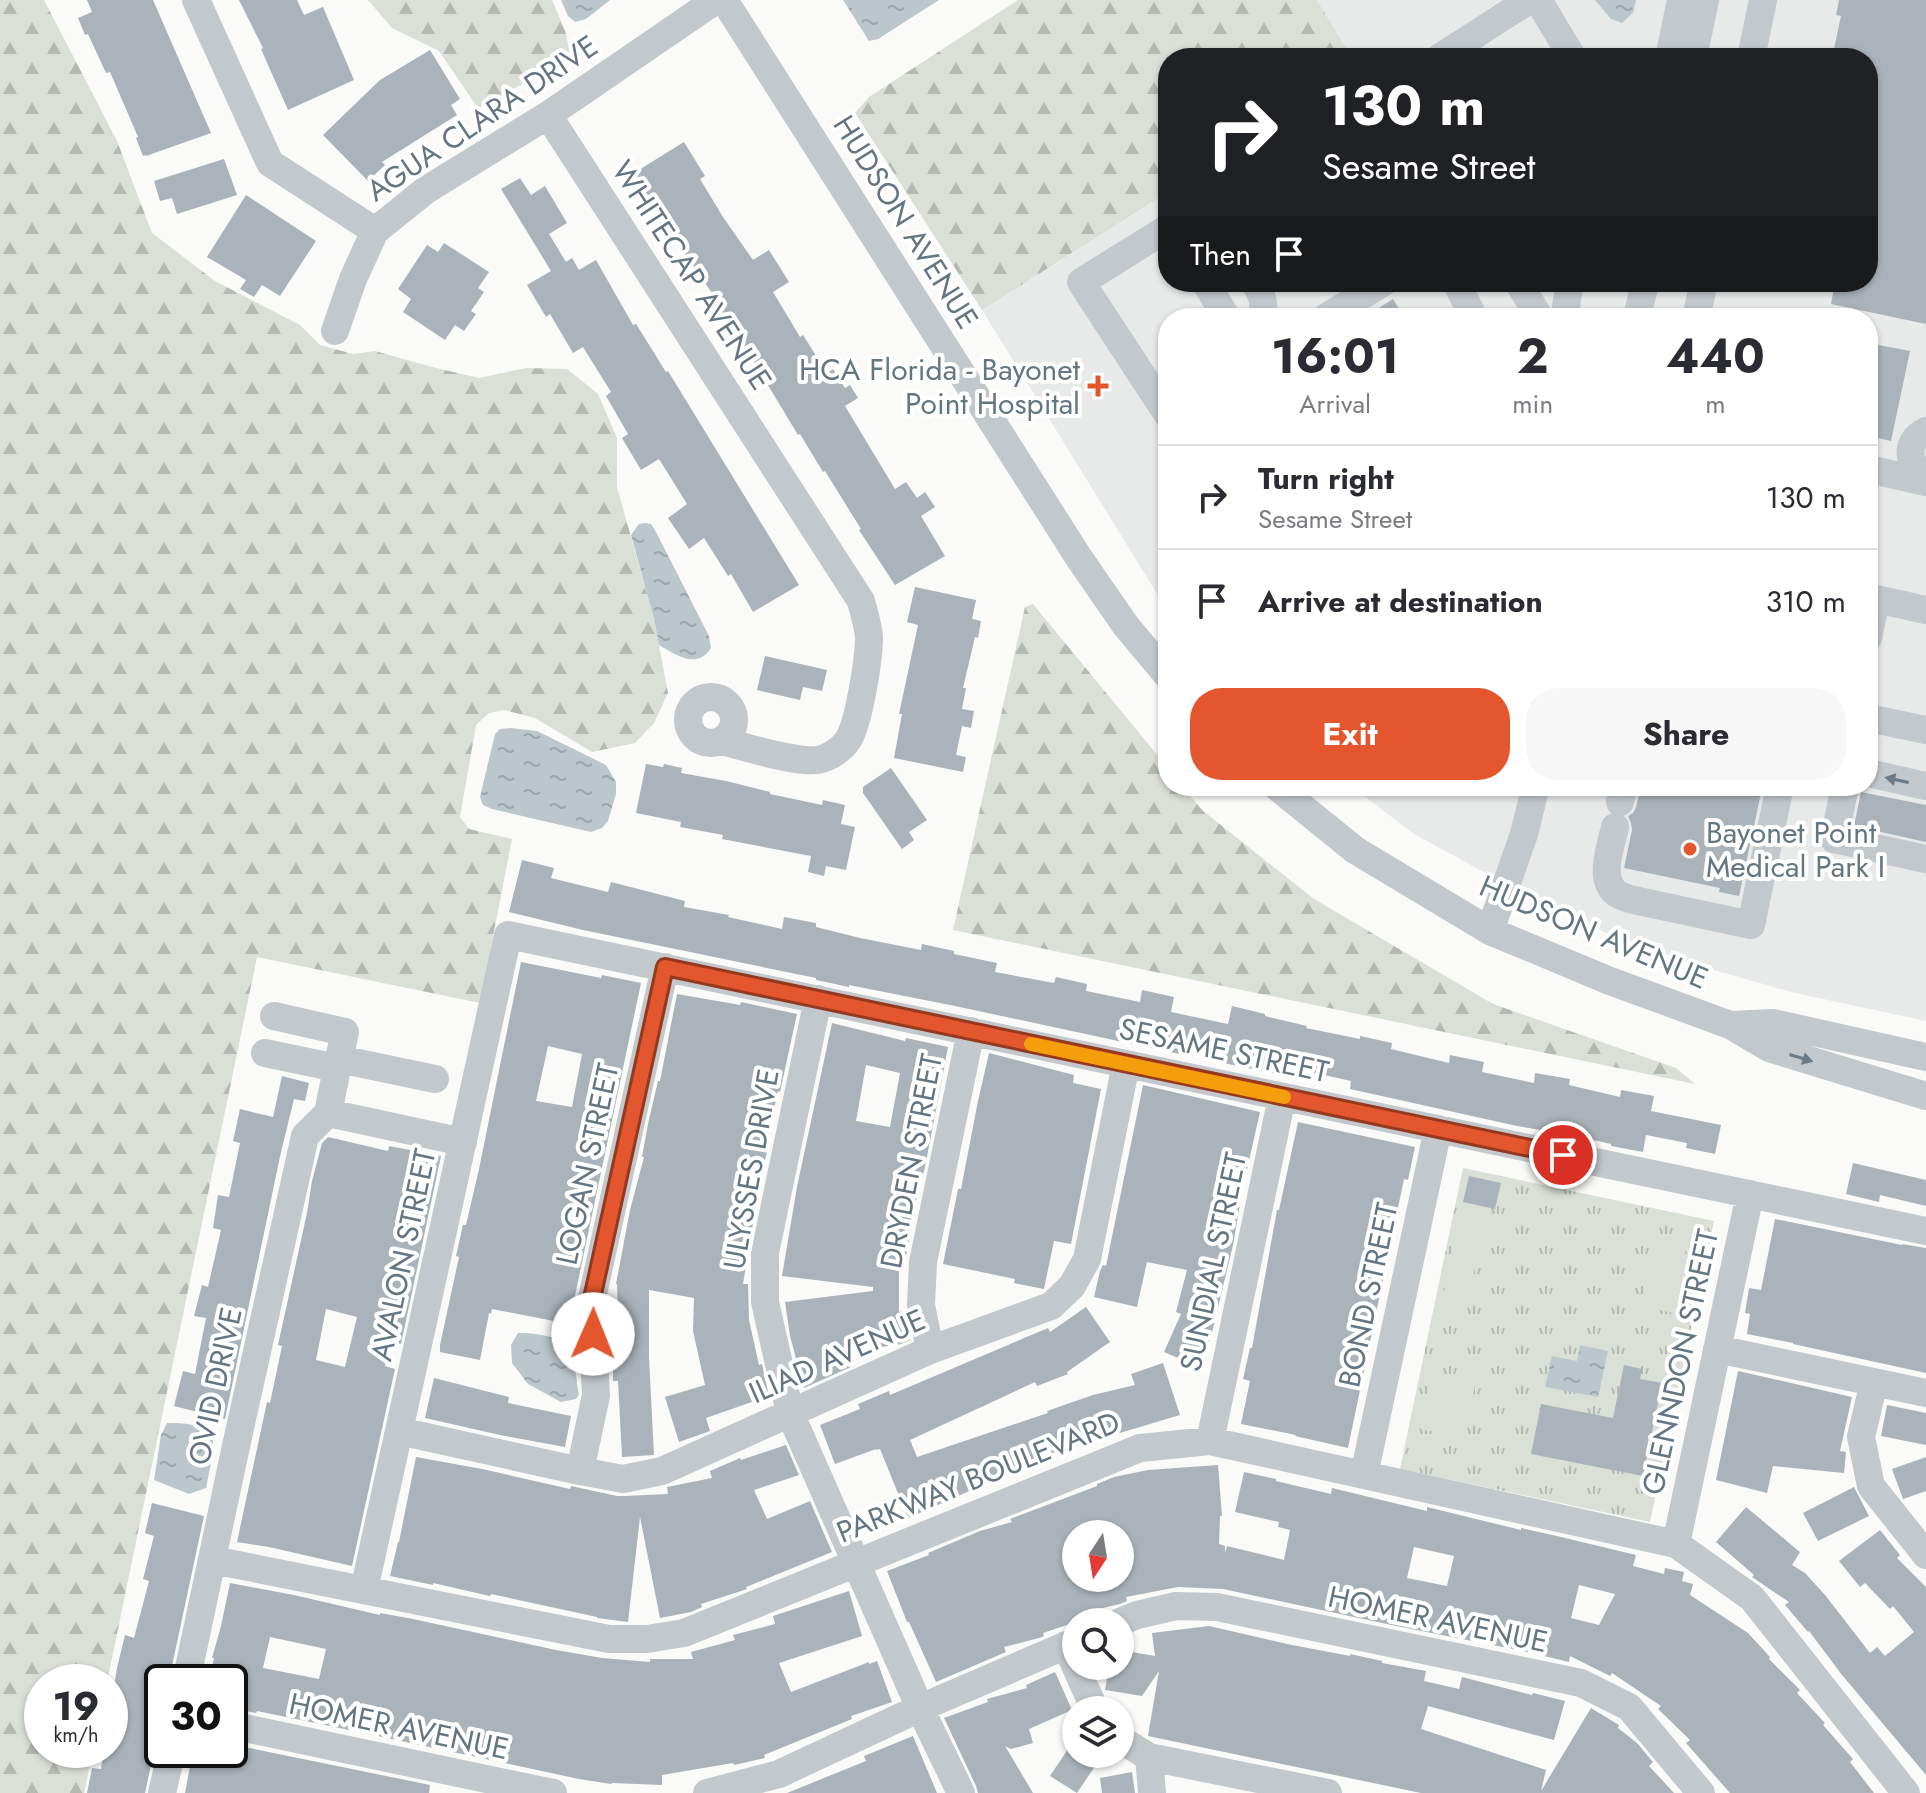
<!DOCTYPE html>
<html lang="en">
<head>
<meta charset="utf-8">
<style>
  :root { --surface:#fff; --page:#f7f7f7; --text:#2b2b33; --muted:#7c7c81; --line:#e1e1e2; --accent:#e4572e }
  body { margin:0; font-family:Jost,sans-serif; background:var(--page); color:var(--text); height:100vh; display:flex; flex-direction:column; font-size:30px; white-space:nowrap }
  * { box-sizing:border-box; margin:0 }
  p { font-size:26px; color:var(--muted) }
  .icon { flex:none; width:44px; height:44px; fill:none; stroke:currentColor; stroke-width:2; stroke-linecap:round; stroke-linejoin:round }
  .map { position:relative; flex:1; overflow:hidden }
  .drawer { position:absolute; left:1158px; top:308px; width:720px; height:488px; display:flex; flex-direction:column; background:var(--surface); border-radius:32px; box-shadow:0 2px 6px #0004 }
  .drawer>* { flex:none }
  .top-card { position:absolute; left:1158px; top:48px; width:720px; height:244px; border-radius:32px; box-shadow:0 2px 6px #0004; background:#202124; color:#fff; overflow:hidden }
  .needle { width:52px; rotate:192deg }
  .tools { position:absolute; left:1062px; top:1520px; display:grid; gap:16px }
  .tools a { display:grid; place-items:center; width:72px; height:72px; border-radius:50%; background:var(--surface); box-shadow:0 2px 6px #0004; font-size:40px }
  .speed { position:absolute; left:24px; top:1664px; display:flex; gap:16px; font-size:40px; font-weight:700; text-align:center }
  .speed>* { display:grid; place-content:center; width:104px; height:104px; border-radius:50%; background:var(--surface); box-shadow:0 2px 6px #0004; line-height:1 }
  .speed small { font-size:20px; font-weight:400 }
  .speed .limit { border:4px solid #111; border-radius:12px; background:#fff; color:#111 }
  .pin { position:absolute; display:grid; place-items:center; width:68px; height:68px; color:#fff; margin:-34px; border:4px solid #fff; border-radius:50%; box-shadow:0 2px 8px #0007 }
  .me { position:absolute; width:88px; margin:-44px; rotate:1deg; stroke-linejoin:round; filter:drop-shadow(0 0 6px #0008) }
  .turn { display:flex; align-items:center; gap:28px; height:168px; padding:0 32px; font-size:36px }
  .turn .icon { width:104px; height:104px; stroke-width:2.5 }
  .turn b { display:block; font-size:56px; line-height:68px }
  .then { display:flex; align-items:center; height:76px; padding:0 32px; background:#0003; gap:16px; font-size:30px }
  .eta { display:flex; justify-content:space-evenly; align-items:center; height:136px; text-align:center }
  .eta b { font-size:48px; font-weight:700; line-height:56px }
  .cta { display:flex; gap:16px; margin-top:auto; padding:16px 32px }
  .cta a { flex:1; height:92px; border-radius:32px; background:var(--accent); color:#fff; font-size:32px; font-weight:700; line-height:92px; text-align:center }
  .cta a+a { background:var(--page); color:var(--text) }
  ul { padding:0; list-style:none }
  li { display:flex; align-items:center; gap:24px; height:104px; padding:0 32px; border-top:2px solid var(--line) }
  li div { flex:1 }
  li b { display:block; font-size:30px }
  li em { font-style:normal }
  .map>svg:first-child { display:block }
</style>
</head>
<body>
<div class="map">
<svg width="1926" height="1793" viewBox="0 0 1926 1793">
  <defs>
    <pattern id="forest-firs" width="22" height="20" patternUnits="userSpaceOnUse" patternTransform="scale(2)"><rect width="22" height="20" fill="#dadfd7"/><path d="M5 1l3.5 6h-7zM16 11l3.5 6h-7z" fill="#b4b9b4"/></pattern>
    <pattern id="park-tufts" width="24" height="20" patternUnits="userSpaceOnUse" patternTransform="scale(2)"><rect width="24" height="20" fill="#dadfd7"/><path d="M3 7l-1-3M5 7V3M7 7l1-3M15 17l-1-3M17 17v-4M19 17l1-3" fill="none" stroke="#b4b9b4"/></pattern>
    <pattern id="water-ripples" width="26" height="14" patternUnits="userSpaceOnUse" patternTransform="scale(2)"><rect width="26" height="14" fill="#bbc7cb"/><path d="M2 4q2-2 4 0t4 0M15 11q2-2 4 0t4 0" fill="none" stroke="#9ca6aa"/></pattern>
  </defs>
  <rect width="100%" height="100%" fill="#fafaf8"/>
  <path fill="#e8e9e9" d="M1317,0H1926V1021L1795,993L1692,964L1608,934L1495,878L1414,834L1351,786H1868V318H1168V605L1156,592L982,310L1168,192V282H1868V58H1352Z"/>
  <path fill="url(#forest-firs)" d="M0,0H44L117,141L152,233L215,281L300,325L320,345L353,354L375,351L432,367L479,378L526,368L567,369L598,394L617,438V487L654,619L668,693L654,723L635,743L592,752L535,718L504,710L489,713L476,725L460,817L469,829L512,839L480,1003L257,957L107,1682H42V1750H93L84,1793H0Z
    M368,0H552L565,30L571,58L478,108L439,51L392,28Z
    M1018,0H1317L1352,58H1168V192L982,310L855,113L869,97Z
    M1033,604L1168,768V786H1182L1202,810L1314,899L1493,1004L1676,1068L1695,1084L953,930L1025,607Z"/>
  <path fill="url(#park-tufts)" d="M1463,1168L1714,1221L1650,1522L1400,1469Z"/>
  <path fill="#dadfd7" d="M1459,1217L1484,1222L1467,1307L1442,1302Z
    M1655,1238L1687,1244L1673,1313L1641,1306Z
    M1431,1371L1476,1380L1465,1438L1420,1429Z"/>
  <path fill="url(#water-ripples)" d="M561,0H610L586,19L575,22L568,16Z
    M843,0H939L878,39L869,41Z
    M1595,0H1636L1633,13L1622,23L1611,19Z
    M645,523L651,524L656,532L709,636L711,648C697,670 676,655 659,645L654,619L631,535L639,524Z
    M511,728L537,731L606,765L616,782V794L608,821L602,828L591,832L492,809L483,805L480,797L495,734L500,729Z
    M518,1333C533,1333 562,1335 570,1351C576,1360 576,1383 579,1394L576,1399L561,1402L528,1384L512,1363L511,1345Z
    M1580,1345L1608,1351L1598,1397L1545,1387L1552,1356L1577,1361Z
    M167,1423C184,1423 201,1423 213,1437V1453L206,1488L189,1494L154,1480L161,1435Z"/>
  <path fill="#aab3b9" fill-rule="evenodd" d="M87,0H153L211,133L146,156V155L143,156L136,138L138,137L110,72L106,73L88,34L85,35L78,18L92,12Z
    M239,0H297L304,15L323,7L354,80L288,110L261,49L263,48Z
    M1839,0H1926V324L1831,304L1835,282H1868V58H1832L1841,16L1836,15Z
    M430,50L460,99L451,105L457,115L382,162L385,165L368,181L323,135L380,80Z
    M684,142L705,176L700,179L723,217L753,260L769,250L789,282L773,292L800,337L803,335L827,373L833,369L845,388L850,385L858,398L845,406L895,489L906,482L917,498L925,492L935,507L921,516L945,556L895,585L859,530L861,529L825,471L823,472L800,434L798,435L728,319L726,320L714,301L717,300L679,246L634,173Z
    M224,159L237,195L177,214L172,198L160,201L154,181Z
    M520,178L531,195L545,186L567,223L549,234L566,262L572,258L579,270L596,260L633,325L636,324L666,372L668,371L799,585L753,612L731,574L728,576L704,538L689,549L668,518L687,504L659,459L641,470L622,438L628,434L606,396L611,392L583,347L573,353L550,314L546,317L527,285L551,271L501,189Z
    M246,195L316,241L280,296L262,285L254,297L240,289L246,280L207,257Z
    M444,243L489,272L478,288L484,292L471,311L476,314L464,331L455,325L445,340L403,312L411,299L398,289L427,245L438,252Z
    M1393,299L1405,318H1363Z
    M1868,343L1910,351L1891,441L1868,436Z
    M915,587L976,600L972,619L981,621L978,638L975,637L963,688H966L962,709L974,711L971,728L962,726L956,755L966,757L963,772L894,758L902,714H899L918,625L907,622Z
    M765,656L827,670L822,691L803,687L800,700L757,690Z
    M646,764L663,767L664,764L682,768L681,773L726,781L770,792V794L822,805L823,800L845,805L841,824L855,827L846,870L826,866L824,876L808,872L811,856L722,839L723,835L680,827L681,822L636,813Z
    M891,768L927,820L909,832L914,840L902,849L863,793V787Z
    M1641,786H1727L1761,793L1739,896L1719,892L1720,888L1624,868L1632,830L1631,823L1628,816L1633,813L1636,807Z
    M1861,792L1926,805V842L1854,826Z
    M522,860L554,868L551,878L608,892L611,882L685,901L684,907L729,915L728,917L782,929L784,917L816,923V927L860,938L921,950L922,944L954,951V954L997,963L995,972L1054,983L1056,977L1087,984L1086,991L1140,1002L1142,990L1174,997L1171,1012L1228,1024L1232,1006L1265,1014V1016L1307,1026L1306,1028L1360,1039V1036L1392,1043L1391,1049L1449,1063L1450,1055L1484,1062L1482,1072L1534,1083L1535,1073L1570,1079L1569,1085L1620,1097L1621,1090L1654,1096L1651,1111L1721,1125L1715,1154L1686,1148L1687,1143L1646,1135L1643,1152L1611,1146V1144L1576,1136L1517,1126L1350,1089L1351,1081L1297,1069L1295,1078L1219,1062L1221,1054L1191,1047L1189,1056L1132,1044L955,1006L849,985V987L816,980V978L583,930L509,912Z
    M521,962L601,978L602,975L641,983L569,1324L492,1309L491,1314L489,1313L480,1360L440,1352V1345L459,1257L456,1256L463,1225H466L479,1169ZM548,1046L582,1054L572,1107L536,1101Z
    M677,994L740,1005L741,1002L797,1014L780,1092L778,1091L765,1148H768L760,1180L743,1284H748L749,1320L759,1365L762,1364L769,1396L706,1418L710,1431L679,1442L665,1397L705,1385L693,1331L694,1298L649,1290V1358L654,1455L622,1457L618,1381H613V1350H619L617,1284H616L630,1210L644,1157H642L648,1124L658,1081H660Z
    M832,1023L905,1041L906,1038L948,1047L925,1167L910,1223L912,1224L906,1256L899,1254V1312L905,1311L910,1340L901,1344L849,1352L853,1366L804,1388L790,1336L785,1302L873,1291V1287L782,1276L797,1187ZM866,1065L900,1073L890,1127L856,1121Z
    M989,1053L1074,1075L1073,1083L1101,1089L1071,1244L1054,1241L1044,1289L1014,1283L1015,1279L943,1264L958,1189H961L978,1101Z
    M282,1076L309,1083L305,1101L294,1099L281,1152L225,1419L174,1406L183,1371L195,1374L206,1318L194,1316L202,1285L208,1287L221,1230L213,1228L218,1195L229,1197L240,1143L233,1141L240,1109L273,1117Z
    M1143,1085L1260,1112L1243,1187L1233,1245L1211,1337L1199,1367L1164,1352L1181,1314L1176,1312L1187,1270L1147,1262L1137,1307L1094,1297L1100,1271L1103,1265L1106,1266Z
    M1298,1122L1415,1147L1408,1180L1404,1179L1348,1448L1295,1436L1296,1435L1241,1424L1250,1381L1243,1379L1250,1348H1252L1277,1210H1279Z
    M328,1137L388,1151L389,1146L441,1156L401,1344L390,1342L385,1366L395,1369L352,1566L269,1547L237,1542L267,1402L270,1403L282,1346L278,1345L307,1213L312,1181L322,1143ZM326,1309L357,1317L345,1367L316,1360Z
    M1853,1163L1926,1180V1206L1880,1195L1879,1202L1846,1194Z
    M1469,1176L1501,1183L1495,1209L1463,1202Z
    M1775,1219L1902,1245V1244L1926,1248V1373L1793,1344V1343L1747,1334L1750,1314L1745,1313L1749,1288L1761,1290Z
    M1086,1307L1110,1342L1067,1372L1068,1374L1037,1386L1035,1382L910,1440L917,1457L1048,1413L1047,1411L1093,1395L1135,1385L1131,1374L1163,1363L1180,1415L1053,1453L1054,1456L1014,1469L1015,1471L908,1518L880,1449L876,1450V1449L835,1464L820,1425L860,1409L858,1404L889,1391L890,1395L1048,1328L1050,1332Z
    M1624,1365L1642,1369L1640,1379L1662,1383L1643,1476L1531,1454L1541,1404L1613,1418Z
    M1738,1371L1852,1397L1840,1451L1846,1452L1844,1473L1773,1466L1767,1493L1716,1480Z
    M434,1378L509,1397L508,1403L571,1416L565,1447L500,1435L425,1418Z
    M1887,1405L1926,1413V1445L1881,1436Z
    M786,1445L799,1475L754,1490L767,1519L810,1501L832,1552L746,1587L747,1589L741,1591L701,1604L702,1607L691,1612L660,1618L640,1517L628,1622L597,1618V1617L491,1594L490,1596L433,1583V1585L390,1576L398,1542H399L416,1457L482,1469L570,1489L571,1486L617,1496H626L668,1494L667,1487L712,1478L710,1471L740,1458L741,1460Z
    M1926,1457V1491L1903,1499L1892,1469Z
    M1218,1465L1222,1516H1220L1219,1544L1225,1546V1553L1227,1546L1284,1560L1290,1530L1278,1527L1279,1522L1235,1512L1244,1472L1276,1479V1481L1331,1494L1332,1488L1427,1511V1507L1521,1530V1528L1557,1536L1636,1555L1633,1566L1664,1574L1665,1568L1684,1572L1682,1581L1693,1584L1690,1595L1748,1633L1770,1657L1769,1659L1800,1690L1797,1693L1825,1723L1823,1725L1853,1759L1850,1762L1874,1793H1730L1686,1743L1690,1740L1658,1709L1661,1706L1612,1673L1610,1676L1570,1656L1569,1662L1523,1651L1396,1626L1223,1589L1178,1587L1126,1597L1127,1601L1120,1604L1086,1612L1088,1618L1043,1633L1044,1636L1039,1638L1004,1647L1006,1652L936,1682L909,1622H907L887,1571L929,1555L928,1553L980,1531L1012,1522L1010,1519L1097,1486V1484L1114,1477L1148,1470ZM1076,1534H1120V1578H1074L1065,1552L1076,1549ZM1414,1547L1454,1556L1447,1586L1407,1578ZM1579,1585L1615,1594L1599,1625L1571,1618Z
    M1854,1487L1869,1516L1818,1541L1803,1513Z
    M152,1503L204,1516L169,1680L162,1679V1723H160L145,1793H87L92,1768L101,1769L104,1750H110V1711L117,1668L125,1635L134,1638L149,1581L143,1579L154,1536L145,1533Z
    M1746,1507L1800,1552L1792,1565L1805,1573L1825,1595L1870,1653L1877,1647L1885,1656L1914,1632L1893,1606L1890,1609L1865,1583L1860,1587L1839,1561L1880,1530L1900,1555L1897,1558L1926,1587V1775L1842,1675L1809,1631L1808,1632L1785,1605L1789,1602L1752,1577L1754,1575L1716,1542Z
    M230,1583L294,1595L380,1615V1613L413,1619L556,1650L602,1658L650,1662V1659H693L691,1652L735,1640L733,1635L775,1624L773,1616L849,1591L862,1636L779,1663L791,1692L869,1662V1664L877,1661L892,1702L851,1716L852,1719L764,1755L765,1758L734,1765L733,1763L662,1775V1785L612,1783L611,1784L579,1779L359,1732L257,1711L256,1713L230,1708V1682H209L214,1658H212L221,1626ZM270,1637L326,1649L319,1679L263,1668Z
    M1209,1626L1287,1644L1350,1656V1654L1382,1661V1663L1426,1671L1424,1681L1459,1689L1462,1677L1532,1695L1533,1693L1565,1701L1554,1740L1428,1706L1421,1729L1546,1770L1541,1791L1591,1708L1619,1725L1618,1728L1637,1743L1653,1762L1649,1766L1674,1793H1421L1148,1736L1159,1671L1142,1696L1105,1690L1109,1666H1120V1650L1155,1656L1152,1633Z
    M1055,1672L1072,1710L1029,1729L1033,1743L1011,1749L1005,1746L1033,1793H978L976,1786L944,1718L988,1702L987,1699L1027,1688L1026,1685Z
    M913,1736L937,1793H787L866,1761L864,1756Z
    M1076,1737V1754H1103L1077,1793L1050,1776Z
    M230,1744L430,1785L429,1793H185L193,1750H230Z
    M1132,1772L1135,1793H1102L1100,1778Z"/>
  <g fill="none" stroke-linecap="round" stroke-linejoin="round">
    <path stroke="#c3c8cc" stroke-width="28" d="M196,0L270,163L375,231
      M724,0L1079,558L1126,626L1168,676
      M1538,0L1573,58
      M1439,58L1529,0
      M1669,58L1681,0
      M1693,58L1705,0
      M1751,58L1763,0
      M548,115L861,601C864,613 868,625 869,637C869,658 859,723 848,740C842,749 829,758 818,760C796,763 745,747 722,741
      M1168,228L1081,282L1168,415
      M1205,282L1227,318
      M1254,282C1262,294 1266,304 1261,318
      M1456,282L1474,318
      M1518,282L1540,318
      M1325,318L1384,282
      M1564,318L1570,282
      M1637,318L1645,282
      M1696,318L1704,282
      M335,331L353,279L375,231L426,190L548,115L716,0
      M1926,431C1903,442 1908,465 1926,478
      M1868,469L1926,482
      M1868,638L1876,599L1926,610
      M688 720a23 23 0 1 1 46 0a23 23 0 1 1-46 0Z
      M1868,718L1926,730
      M1868,773L1926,786
      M1276,786L1355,850L1490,931L1610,981L1730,1025L1769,1048L1926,1096
      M1845,786L1834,839L1926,859
      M1620,802L1624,786
      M1615,827C1611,846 1598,878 1616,893C1620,896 1625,897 1629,899L1751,925L1780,786
      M1490,931L1524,834L1536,786
      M818,999L765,1253V1302L790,1413L920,1708L961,1793
      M274,1016L345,1032L339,1059
      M1730,1025L1773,1023L1926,1057
      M265,1053L337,1068
      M328,1113L339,1059L435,1079
      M328,1113L463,1142
      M1717,1349L1926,1393
      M930,1350L921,1305L923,1262L971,1031
      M1874,1382L1861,1437L1871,1486L1926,1555
      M399,1431L580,1471L623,1479L662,1471L930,1350L1051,1306L1072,1286L1087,1259L1126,1064
      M1210,1441L1282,1097
      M580,1471L596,1395L591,1303L665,967
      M1364,1475L1438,1129
      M1676,1544L1750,1194
      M213,1560L609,1639H647L684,1633L1140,1448L1210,1441L1676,1544L1752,1598L1906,1793
      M364,1590L508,935L1926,1231
      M1120,1622L1137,1615L1176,1606L1217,1607L1581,1683L1629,1707L1701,1793
      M1066,1645L1095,1710
      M186,1682L236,1446L305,1136L328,1113
      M230,1725L553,1793
      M1120,1739L1149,1757L1328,1793
      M1149,1757L1152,1793
      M162,1793L172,1750
      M707,1793L779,1774L920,1708L1076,1641"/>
  </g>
  <defs><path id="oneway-solid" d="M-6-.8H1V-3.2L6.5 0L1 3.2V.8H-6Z" transform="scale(2)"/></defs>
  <g fill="#6a7a87">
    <use href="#oneway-solid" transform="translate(1897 780) rotate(-168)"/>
    <use href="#oneway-solid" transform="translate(1801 1058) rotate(17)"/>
  </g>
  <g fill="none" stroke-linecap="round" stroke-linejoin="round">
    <g stroke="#94391e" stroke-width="20">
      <path id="route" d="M593,1334L591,1303L665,967L1563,1155"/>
    </g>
    <use href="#route" stroke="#e4572e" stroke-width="14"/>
    <path stroke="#f59e0b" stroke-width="14" d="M1031,1044L1284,1097"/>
  </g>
  <g fill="#e4572e" stroke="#fff" stroke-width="3">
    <path d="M1094 374h8v8h8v8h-8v8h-8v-8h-8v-8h8z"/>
    <circle cx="1690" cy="849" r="8"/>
  </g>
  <g text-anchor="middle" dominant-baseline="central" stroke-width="8" stroke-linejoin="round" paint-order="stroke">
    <g font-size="30" fill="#657683" stroke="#fff">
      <text transform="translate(482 118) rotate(-34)">AGUA CLARA DRIVE</text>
      <text transform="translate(906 222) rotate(58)">HUDSON AVENUE</text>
      <text transform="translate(692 275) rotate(57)">WHITECAP AVENUE</text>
      <text transform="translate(1594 932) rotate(23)">HUDSON AVENUE</text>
      <text transform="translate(1224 1050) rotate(12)">SESAME STREET</text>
      <text transform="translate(911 1161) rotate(-79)">DRYDEN STREET</text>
      <text transform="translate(587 1164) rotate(-78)">LOGAN STREET</text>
      <text transform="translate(751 1169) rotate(-80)">ULYSSES DRIVE</text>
      <text transform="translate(403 1255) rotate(-78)">AVALON STREET</text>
      <text transform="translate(1213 1262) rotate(-78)">SUNDIAL STREET</text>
      <text transform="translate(1368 1295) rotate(-78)">BOND STREET</text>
      <text transform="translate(837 1356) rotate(-24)">ILIAD AVENUE</text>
      <text transform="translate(1680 1362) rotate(-78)">GLENNDON STREET</text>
      <text transform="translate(215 1386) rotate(-78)">OVID DRIVE</text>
      <text transform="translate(978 1477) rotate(-22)">PARKWAY BOULEVARD</text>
      <text transform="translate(1438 1619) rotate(12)">HOMER AVENUE</text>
      <text transform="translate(399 1726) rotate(12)">HOMER AVENUE</text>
    </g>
    <g font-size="30" fill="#657683" stroke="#fff" text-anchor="end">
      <text x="1080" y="369">HCA Florida - Bayonet<tspan x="1080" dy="34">Point Hospital</tspan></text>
      <text x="1706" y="832" text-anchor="start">Bayonet Point<tspan x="1706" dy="34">Medical Park I</tspan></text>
    </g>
  </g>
</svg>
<div class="tools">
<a><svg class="needle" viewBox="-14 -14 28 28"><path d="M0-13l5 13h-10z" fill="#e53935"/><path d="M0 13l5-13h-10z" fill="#7c7c81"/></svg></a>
<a><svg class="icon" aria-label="search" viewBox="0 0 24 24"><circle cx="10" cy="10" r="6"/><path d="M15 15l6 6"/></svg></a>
<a><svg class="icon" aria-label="layers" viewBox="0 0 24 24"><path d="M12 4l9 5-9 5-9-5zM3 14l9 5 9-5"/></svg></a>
</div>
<div class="speed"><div>19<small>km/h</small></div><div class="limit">30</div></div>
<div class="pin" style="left:1563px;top:1155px;background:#d93025"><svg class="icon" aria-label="arrive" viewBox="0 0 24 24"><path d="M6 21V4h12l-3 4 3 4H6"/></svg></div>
<svg class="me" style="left:593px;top:1334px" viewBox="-20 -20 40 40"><circle r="19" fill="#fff"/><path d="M0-13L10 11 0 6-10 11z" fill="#e4572e"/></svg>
<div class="top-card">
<div class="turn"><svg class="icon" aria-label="right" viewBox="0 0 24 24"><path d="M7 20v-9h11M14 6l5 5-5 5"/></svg><div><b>130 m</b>Sesame Street</div></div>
<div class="then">Then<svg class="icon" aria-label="arrive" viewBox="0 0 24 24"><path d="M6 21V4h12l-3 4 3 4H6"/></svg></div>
</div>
<section class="drawer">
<div class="eta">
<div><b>16:01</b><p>Arrival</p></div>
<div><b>2</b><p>min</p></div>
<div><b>440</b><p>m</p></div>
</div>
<ul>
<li><svg class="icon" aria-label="right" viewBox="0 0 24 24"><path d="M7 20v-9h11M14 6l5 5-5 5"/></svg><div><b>Turn right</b><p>Sesame Street</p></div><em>130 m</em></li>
<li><svg class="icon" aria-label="arrive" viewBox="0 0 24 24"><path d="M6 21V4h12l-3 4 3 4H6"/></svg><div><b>Arrive at destination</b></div><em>310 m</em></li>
</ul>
<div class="cta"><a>Exit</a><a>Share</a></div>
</section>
</div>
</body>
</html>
